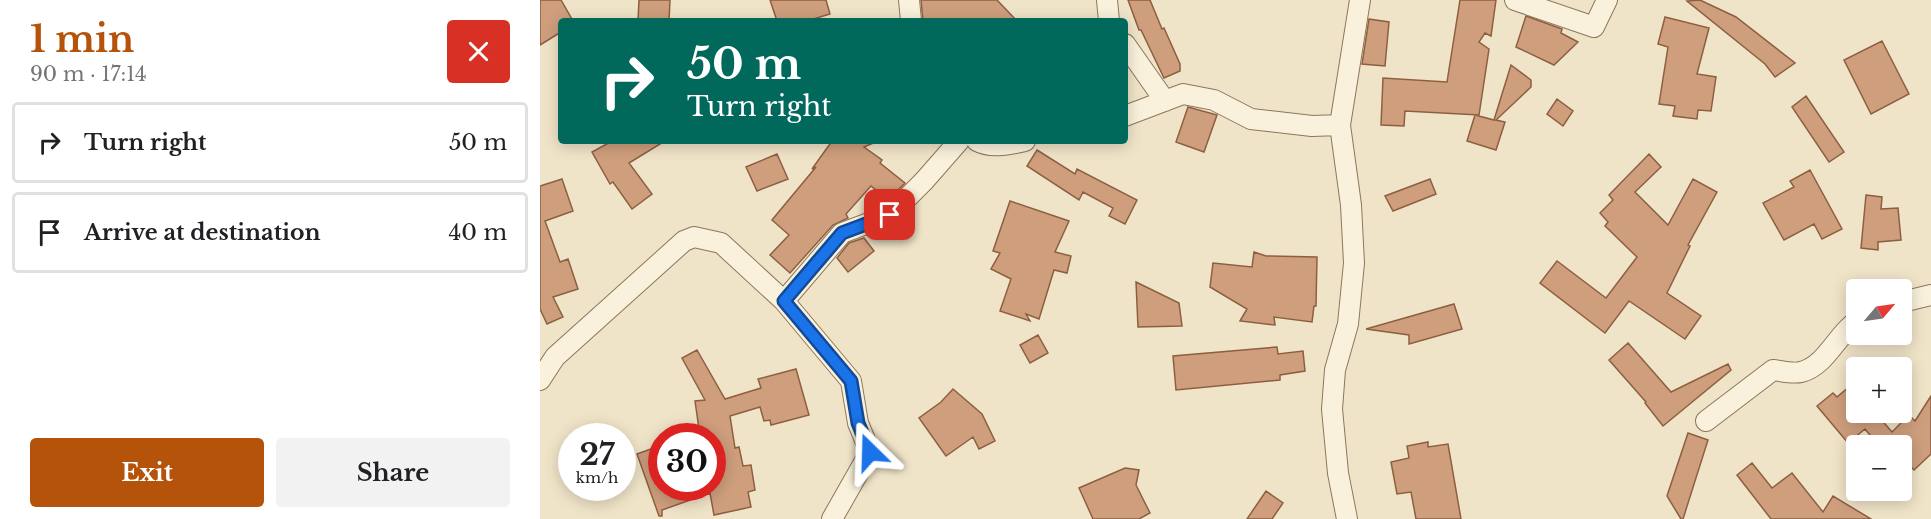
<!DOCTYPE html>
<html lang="en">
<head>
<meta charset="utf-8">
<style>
  :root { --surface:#fff; --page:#f2f2f2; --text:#202124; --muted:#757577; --line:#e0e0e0; --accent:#b45309 }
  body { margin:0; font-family:"Libre Baskerville",serif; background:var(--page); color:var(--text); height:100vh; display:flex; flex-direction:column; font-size:22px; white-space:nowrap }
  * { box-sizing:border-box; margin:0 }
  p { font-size:20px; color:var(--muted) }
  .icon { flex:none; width:33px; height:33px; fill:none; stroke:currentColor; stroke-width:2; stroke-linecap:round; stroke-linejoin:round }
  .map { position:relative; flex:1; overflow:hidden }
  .details { display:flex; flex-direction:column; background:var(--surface); width:540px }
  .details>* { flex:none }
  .banner { position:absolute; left:18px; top:18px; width:570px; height:126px; border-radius:6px; box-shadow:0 3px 15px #0003; background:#00695c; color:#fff; overflow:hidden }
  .needle { width:39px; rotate:61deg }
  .tools { position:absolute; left:1306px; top:279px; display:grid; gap:12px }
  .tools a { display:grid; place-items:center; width:66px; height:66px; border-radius:6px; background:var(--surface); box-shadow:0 3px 15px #0003; font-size:30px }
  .speed { position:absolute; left:18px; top:423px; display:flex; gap:12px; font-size:30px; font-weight:700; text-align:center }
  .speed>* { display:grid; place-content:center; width:78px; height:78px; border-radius:50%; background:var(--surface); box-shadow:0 3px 15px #0003; line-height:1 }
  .speed small { font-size:15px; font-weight:400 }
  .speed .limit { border:9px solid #d22; background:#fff; color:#111 }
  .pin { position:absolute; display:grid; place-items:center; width:51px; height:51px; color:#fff; margin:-26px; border-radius:12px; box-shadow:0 3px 9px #0006 }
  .me { position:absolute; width:66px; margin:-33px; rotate:338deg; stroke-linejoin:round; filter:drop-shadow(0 0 4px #0008) }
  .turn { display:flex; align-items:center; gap:21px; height:126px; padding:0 30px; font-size:27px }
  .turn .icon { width:78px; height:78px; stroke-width:2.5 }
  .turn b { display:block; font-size:42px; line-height:51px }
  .round { display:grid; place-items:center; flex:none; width:63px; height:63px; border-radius:6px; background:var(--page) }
  .overview { display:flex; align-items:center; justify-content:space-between; height:102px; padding:0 30px }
  h1 { font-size:36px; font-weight:800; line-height:45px; color:var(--accent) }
  .primary-button { display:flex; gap:12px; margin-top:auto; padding:12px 30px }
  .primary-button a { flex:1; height:69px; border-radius:6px; background:var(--accent); color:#fff; font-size:24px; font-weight:800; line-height:69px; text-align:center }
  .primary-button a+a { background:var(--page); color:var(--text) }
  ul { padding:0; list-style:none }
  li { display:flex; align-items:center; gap:18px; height:81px; margin:0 12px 9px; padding:0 18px; border:3px solid var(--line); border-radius:6px }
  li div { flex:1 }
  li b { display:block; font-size:22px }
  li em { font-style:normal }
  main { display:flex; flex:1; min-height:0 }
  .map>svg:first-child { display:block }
</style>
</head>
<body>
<main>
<section class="details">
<div class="overview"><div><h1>1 min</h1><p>90 m · 17:14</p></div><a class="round" style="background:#d93025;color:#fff"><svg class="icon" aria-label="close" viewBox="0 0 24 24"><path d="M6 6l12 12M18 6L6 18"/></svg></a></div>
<ul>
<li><svg class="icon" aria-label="right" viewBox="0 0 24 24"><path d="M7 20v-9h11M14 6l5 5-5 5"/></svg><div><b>Turn right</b></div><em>50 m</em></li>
<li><svg class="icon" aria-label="arrive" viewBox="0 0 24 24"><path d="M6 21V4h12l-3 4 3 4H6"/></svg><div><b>Arrive at destination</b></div><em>40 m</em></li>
</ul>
<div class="primary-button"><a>Exit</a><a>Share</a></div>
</section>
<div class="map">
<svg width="1391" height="519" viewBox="0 0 1391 519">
  <rect width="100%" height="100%" fill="#f0e4c8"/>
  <path fill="#cf9f7d" stroke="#8d5f41" stroke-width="1.5" d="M0,0H21L33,21H21V32L0,45Z
    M99,0H130L129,21H98Z
    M230,0H286L290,14L267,21H237Z
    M381,0H457L477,21H383Z
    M588,0H610L622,29L624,28L640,64V71L624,78L601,30H599Z
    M920,0H956L951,36L945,33L939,42L949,49L939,115L865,111L864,126L841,125L843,78L907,82Z
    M1160,0L1196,17L1255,63L1235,77L1225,64L1147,1Z
    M986,16L1022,29L1021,33L1038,42L1014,65L976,47Z
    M1125,17L1169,28L1157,74L1176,77L1171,111L1158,110L1157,119L1133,116L1135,106L1119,104L1128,47L1118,44Z
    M829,19L849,22L845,66L822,64Z
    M1342,41L1369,94L1331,114L1304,60Z
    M971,65L991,80V87L956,120L965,122L956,150L927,141L935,115L954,120Z
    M1266,96L1304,152L1289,162L1252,107Z
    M1017,99L1033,111L1023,126L1007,114Z
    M648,107L677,115L664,152L636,142Z
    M72,141H125L89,163L112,194L92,209L73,182L70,184L52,152Z
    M292,141H338L324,147L342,160L340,163L365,183L348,200L331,186L306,214L308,218L293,225L250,273L230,255L249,235L232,220L276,167L272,169Z
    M497,150L535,174L537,169L597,200L585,224L569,216L573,208L543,192L539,200L487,166Z
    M237,154L248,179L217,191L206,167Z
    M1109,154L1121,167L1095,192L1128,225L1153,179L1177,192L1148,245L1150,246L1127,293L1161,316L1145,339L1089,301L1065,333L1000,283L1017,261L1066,298L1097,257L1065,226L1068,222L1060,213L1073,200L1069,195Z
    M1270,170L1302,229L1282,239L1274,224L1244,240L1223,203L1254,187L1250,181Z
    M22,179L33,211L5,221L20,262L28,259L38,289L13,297L23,317L7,324L0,309V186Z
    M890,179L896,194L853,211L845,196Z
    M1326,195L1342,197L1341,209L1358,208L1361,240L1338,242V250L1321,248Z
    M470,201L529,221L515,252L531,256L527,273L514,270L499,319L486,314L490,321L460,311L471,279L451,269L460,253L453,251Z
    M324,238L334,251L308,272L297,258L309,243Z
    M714,252L726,256L777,257L776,306H774L772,322L734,317L735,325L700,321L707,309L670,287L673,263L712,267Z
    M596,282L639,303L642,326L598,327Z
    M914,304L922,329L869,344V335L826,329Z
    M498,335L508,353L490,363L480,345Z
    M1088,343L1131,392L1188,364L1191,370L1123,426L1105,403L1106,402L1069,360Z
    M737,347L738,354L763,351L765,371L740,375V380L636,390L633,356Z
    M157,350L185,399L221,388L218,379L256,369L269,415L231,425L230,420L224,421L220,407L190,416L195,448L199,447L203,466L211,465L215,490L208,492L211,507L174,515L170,493L122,510V516H119L97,454L122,445V488H172V434L160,436L155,401L165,400L142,358Z
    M1317,380V412H1344L1339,417L1352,432L1369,415L1375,421L1391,396V454L1374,470L1362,458V446H1339L1325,429L1308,443L1277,406L1293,393L1297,397Z
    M413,389L442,414L455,441L439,449L433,437L406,456L379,418L401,402Z
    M1148,433L1168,440L1143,519H1141L1127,496Z
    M888,442V447L908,444L921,519H876L871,492L857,494L851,462L869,458L867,446Z
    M1212,463L1232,488L1252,473L1283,512L1293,496L1331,519H1231L1197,475Z
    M585,468L599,470L596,485L610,513L599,519H553L539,488Z
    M726,491L743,503L732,519H707Z"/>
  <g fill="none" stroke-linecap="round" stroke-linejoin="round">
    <g stroke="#8d765c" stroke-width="22">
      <path id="street" d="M369,0L371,21
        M567,0L569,21
        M975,0L1054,27L1067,0
        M585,44L625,101
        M585,116L643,94L674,100L711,119L772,126L800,125
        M437,141C452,149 470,144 485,141
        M244,301L302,233L350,215L384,181L419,141
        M1362,302L1391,295
        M0,380L15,357L144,241L154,237L181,243L244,301L311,381L318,423L330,452L292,519
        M1166,421L1233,370C1241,371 1253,374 1261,372C1286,366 1297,334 1317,321
        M807,519L798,473L792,409L795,370L808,324L814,263L811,205L800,125L820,0"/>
    </g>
    <use href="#street" stroke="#faf1dc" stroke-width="20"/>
  </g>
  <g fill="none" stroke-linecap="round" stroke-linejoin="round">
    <g stroke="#114b97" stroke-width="15">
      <path id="route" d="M330,452L318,423L311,381L244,301L302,233L350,215"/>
    </g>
    <use href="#route" stroke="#1a73e8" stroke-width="10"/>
  </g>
</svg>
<div class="tools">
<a><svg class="needle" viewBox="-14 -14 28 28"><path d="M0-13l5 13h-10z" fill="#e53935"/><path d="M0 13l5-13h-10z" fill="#757577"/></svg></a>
<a>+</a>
<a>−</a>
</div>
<div class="speed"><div>27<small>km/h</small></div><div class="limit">30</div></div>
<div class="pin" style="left:350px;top:215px;background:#d93025"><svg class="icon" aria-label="arrive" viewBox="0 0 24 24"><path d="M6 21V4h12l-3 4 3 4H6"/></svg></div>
<svg class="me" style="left:330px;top:452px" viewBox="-20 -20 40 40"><path d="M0-17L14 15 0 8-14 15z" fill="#1a73e8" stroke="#fff" stroke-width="4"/></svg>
<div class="banner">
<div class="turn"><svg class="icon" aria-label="right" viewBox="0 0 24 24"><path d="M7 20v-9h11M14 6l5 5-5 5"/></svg><div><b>50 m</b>Turn right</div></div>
</div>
</div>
</main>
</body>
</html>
